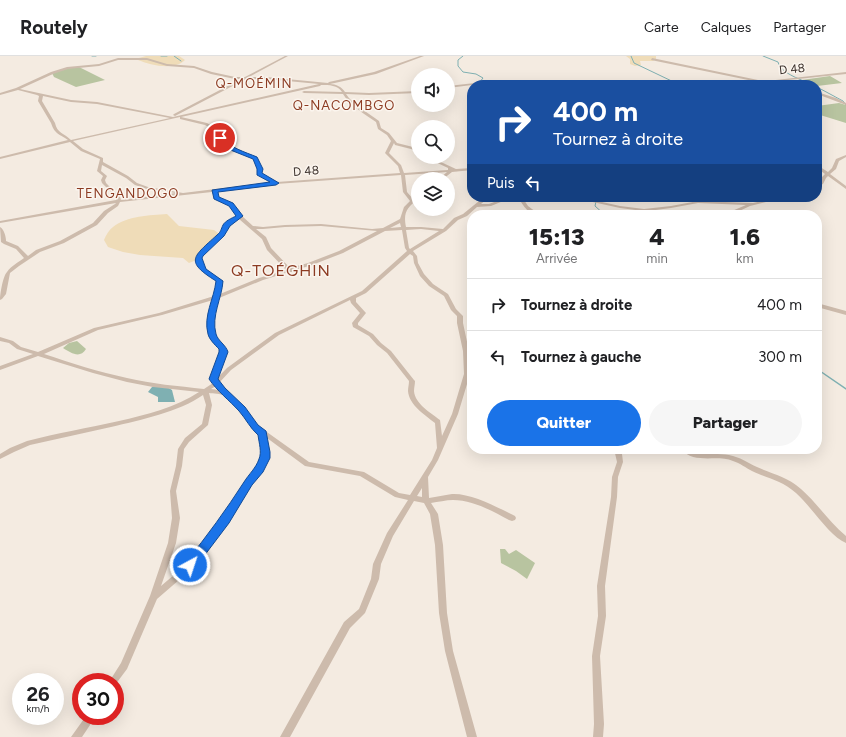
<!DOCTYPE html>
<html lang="fr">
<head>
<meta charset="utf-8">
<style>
  :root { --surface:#fff; --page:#f6f6f6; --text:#202124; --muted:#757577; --line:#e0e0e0; --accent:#1a73e8 }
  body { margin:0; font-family:Figtree,sans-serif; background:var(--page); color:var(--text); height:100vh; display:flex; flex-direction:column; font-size:15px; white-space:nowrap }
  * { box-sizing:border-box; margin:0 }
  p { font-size:13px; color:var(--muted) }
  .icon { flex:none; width:22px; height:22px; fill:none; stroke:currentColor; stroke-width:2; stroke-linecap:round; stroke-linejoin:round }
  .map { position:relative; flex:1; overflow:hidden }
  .sheet { position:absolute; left:467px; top:154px; width:355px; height:244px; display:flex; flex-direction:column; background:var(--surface); border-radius:16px; box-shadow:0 4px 16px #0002 }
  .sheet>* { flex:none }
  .hud { position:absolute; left:467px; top:24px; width:355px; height:122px; border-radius:16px; box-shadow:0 4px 16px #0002; background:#1a4fa0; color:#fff; overflow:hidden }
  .buttons { position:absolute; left:411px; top:12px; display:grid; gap:8px }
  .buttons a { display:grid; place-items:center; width:44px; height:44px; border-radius:50%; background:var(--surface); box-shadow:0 4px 16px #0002; font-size:20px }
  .speed { position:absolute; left:12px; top:617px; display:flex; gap:8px; font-size:20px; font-weight:700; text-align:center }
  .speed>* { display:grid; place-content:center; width:52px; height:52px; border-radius:50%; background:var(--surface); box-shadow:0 4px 16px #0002; line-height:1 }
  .speed small { font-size:10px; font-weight:400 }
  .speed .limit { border:6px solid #d22; background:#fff; color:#111 }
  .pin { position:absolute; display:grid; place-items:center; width:34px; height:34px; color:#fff; margin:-17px; border:2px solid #fff; border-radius:50%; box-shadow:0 1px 4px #0007 }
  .me { position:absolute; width:44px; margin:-22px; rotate:40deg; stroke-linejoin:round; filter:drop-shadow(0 0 3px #0008) }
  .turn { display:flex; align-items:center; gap:14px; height:84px; padding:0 20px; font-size:18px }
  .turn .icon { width:52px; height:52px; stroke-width:2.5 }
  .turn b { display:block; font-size:28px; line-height:34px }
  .then { display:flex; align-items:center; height:38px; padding:0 20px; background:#0003; gap:8px; font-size:15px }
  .eta { display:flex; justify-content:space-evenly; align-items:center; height:68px; text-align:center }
  .eta b { font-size:24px; font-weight:800; line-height:28px }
  .primary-button { display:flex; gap:8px; margin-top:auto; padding:8px 20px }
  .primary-button a { flex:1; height:46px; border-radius:24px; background:var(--accent); color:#fff; font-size:16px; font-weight:800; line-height:46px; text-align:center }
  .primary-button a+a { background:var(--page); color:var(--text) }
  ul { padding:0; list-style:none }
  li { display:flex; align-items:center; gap:12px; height:52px; padding:0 20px; border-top:1px solid var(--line) }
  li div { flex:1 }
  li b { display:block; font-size:15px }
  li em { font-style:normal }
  header { display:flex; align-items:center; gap:24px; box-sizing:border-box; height:56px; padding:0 20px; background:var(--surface); border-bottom:1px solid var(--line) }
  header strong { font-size:19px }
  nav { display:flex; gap:22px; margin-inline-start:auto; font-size:14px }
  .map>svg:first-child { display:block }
</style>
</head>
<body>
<header>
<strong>Routely</strong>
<nav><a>Carte</a><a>Calques</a><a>Partager</a></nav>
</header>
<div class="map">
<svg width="846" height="681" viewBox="0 0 846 681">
  <rect width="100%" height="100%" fill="#f4ebe1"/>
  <path fill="#b8c4a0" d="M79,11L105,24L76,31L54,21L52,17L68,12Z
    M830,20L842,27L817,30L802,24Z
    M839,47L846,49V67L817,58V50Z
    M77,285L86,293C80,303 71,297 63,292L69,287Z
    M500,493H505L509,498L516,494L535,507L527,523L516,515L501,507Z"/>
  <path fill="#efdcb8" d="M146,0H179L185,4C174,15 150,9 138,4L139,2Z
    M626,0H661H656V3L653,5H640L641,9L635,10L630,8V3Z
    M167,158L179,170L214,174L221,179C207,191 208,200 189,207L183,202L140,199L123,196L108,191L104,184C106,179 109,174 113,171C127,160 150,159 167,158Z"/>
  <path fill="#7fb0b2" d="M152,331H167L172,334L175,346H158V341L148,336Z"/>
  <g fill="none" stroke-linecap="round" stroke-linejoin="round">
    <path stroke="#7fb0b2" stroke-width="1" d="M92,0H96
      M161,0H167
      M174,0L181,5
      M463,0L458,4V10L463,16L476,18L483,22L479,27L482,29
      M631,0L634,7L680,29
      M763,0L778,6C781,18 803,24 813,29
      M817,31L843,45L846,49
      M597,141L595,150L605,159"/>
    <path stroke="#7fb0b2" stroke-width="1.5" d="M817,313L846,333"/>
    <path fill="#cdbbac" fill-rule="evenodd" d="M285,0H288L249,21H266L328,27L329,26L374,16L420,0H424L376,18L330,28C336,28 342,31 345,36L369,37L418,35V37L369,39L346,38C352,48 370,58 379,65L381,72L389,77L397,87L413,91L418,94V96L411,93L395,89L394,87L389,97L401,109L404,117L448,114V112L425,101H430L456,113L472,112V114L452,116L443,123H439L447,116L405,119L407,136L413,143L418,140V143C407,152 403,156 406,171H421L443,173L454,162L463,158L484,141H489L481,148H489L507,141H513L491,150L477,151L467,160L458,164L446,175L413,195L417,200L418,207L424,218L433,228L448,238L456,253L463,260V267L469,295L470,318L458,358L438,404L428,421L429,442C437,441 444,439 452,438C471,437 497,451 515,460L516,462L515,464L512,465L509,464C492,455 473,444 453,444C446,444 438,446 431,447L438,458L443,489L447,557L453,595L477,681H467L445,595L439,557L435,489L430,458L424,447L414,445L393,480L381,508L379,523L365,557L350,572L290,681H280L344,566L359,553L371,523L373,508L387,477L408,444L395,441L360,420L305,410L267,382L268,402L261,415L203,500L194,511L157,543L127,613L115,629V626H109L121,607L150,540L168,487L172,462L170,435L176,410L178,393L185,382L202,368L206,349L203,339C179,356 140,364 111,371C84,377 57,383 30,389L14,396L0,403V398L10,392L27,385C57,377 88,372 119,365C145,359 177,351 199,336L153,331L127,326L93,317L38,300L0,314V310L33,298L17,293L9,287L0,285V281L13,285L21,291L38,296L94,272L159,257L214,240L217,225C207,217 199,216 196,202L202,193L220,177L225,168L237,160L230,150L215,143L212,136L120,146L118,150L108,157L97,169L64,187L40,196L19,210L10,217L6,238L2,243L0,244C0,238 3,220 7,216C11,210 19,206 24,202L16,193L4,188L1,186L0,171C4,173 6,181 6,185L18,190L28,200L36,194L60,185L93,167L104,155L115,148L116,147L0,167V165L116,144L117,142L102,127L101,124L103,120L97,115L100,103L81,95L70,86L0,103V101L68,84C60,78 55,79 51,67L38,45L39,40L37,39L18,34L0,39V37L16,32L51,16L67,11L99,8L118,2H147L167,8L194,10L212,16L235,21H245ZM118,4H147L167,10L194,12L211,18L235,23H241L174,58L173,59L175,60L246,23H266L319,28L173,61L97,46L71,44L20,33L53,18L68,13L99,10ZM321,29C329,29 338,29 342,36L304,35L302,36L304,37L343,38C349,49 366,59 376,66L378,73L387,79L391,85L385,97L398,110L400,117L277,126L261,117L262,113L258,102L225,87L217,73L207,67L181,61L320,30ZM43,40L71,46L97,48L170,62L71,84C64,77 57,77 55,67L42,45ZM180,61V63L205,69L215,75L223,89L255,104L258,113V118L272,126L183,137L148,131L137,127L128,120L103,106V102L83,93L73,85ZM102,109L126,122L135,129L147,133L176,137L121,144L120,141L106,127L105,124L107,120L101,115ZM401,119L403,136L410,145L404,151L400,163L383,172L372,173L321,168L285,169L263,171L253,170L242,160L232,148L218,141L216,135L276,128ZM239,163L262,183L267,194L286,214L259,222L220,238L222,225C213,216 204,216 200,202L205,195L223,179L229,170ZM400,167L401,171L390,172ZM321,170L377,175L339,195L308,207L290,212L271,192L266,181L256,173H263L285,171ZM421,173L439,175L410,193L409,192L406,174ZM402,174L405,192L407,195L362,235L275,277L227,312L216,323L226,296C224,289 218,286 215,280C210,268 215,253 219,242L263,224L289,216H292V215L312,209L343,197L385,175ZM410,198L413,200L414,207L420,220L429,230L444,240L451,254L457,260V267L463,295L464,318L452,358L442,380L440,364C431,357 415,348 414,335C414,332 415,328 415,325L414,324L391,295L381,287L373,278L358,269V267L366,257L356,246V242L366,237ZM213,244C209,256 204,271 211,282C214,287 218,290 220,296L210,323L213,327L204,333C178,330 152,328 127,322C99,316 71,307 44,298L98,274L162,259ZM350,244L351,247L360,257L352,267L353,271L369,280L377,289L387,297L409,325C409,328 408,332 408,335C409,349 425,359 435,367L437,392L432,404L410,439L399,437L364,416L309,406L257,369L244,352L219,327L231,314L279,279ZM216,330L219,334L211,333ZM209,337C213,338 221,337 224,340C239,350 246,368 260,378L262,402L257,411L197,496L188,507L161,530L176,487L180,462L176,435L182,410L184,393L189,386L208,369L212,349ZM422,432V441L417,440Z
      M652,2L777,28L779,29H773L651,4Z
      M846,16V18L769,26L767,25Z
      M577,24L634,25L671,28L673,29L615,26H577L472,29L448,32V30L475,27Z
      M756,26L757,28L738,29L740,28Z
      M817,36L836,42L846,47V49L817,38Z
      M846,99V101L839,105L836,113L830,118L846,130V133L828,120L826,122L823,128L817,131V128L820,126L822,121L825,118L817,112V109L828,116L832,112L836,103Z
      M518,141H522L528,150L540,159C529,159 523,150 518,141Z
      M543,141H549L555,143L580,141L620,150L644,153L671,150L698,145L753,147L779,141H786L750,150L735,157L724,159H715L717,158L732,155L746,149L698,147L671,152L648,155L653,159H648L643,155L620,152L579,143L555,145Z
      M817,247L846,255V259L817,251Z
      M614,393H647L646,395L632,398H622L623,406L618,421L617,441L605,530L606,560L600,600L604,668L603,681H593L594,668L592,600L598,560L597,530L611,441L612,421L617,406Z
      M681,393C689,393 691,396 698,397C709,399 719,397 729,399C740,401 748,407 757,411C774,419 786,420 801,433C817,447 829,466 846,480V487C830,481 810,449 796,437C781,424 769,423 752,415C746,412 740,407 733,405C717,398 694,409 681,393Z
      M86,660H96L82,681H71Z"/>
  </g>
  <path fill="#1a73e8" stroke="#114b97" d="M218,81H221C230,92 245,96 257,101L263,113L262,117L279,127L276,129L218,136L219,141L233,147L243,160L230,170L224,180L203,200L202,202L206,213L223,225C222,242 211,260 216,278C218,285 226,289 228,296L218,323L225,332L245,351L258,369L266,375L270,396V402L263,416L252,429L229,467L195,512L190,514L186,512L185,509L186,506C207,480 226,454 244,426C249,418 256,412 259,403C262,396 259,387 258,379C250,372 246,363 239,355C229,344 217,335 209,323L219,296V293C215,289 209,283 208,278C203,260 214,243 216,225C184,205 193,201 217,179C221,176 221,173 223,169C225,165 232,162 236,160L229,150L214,143L212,134L270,126L257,119V113L253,103L228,93L222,89L217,82Z"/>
  <g text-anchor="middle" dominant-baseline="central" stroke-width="3" stroke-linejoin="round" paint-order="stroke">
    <g font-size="12" fill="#3b302b" stroke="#fbf5ee">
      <text transform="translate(792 13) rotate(-6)">D 48</text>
      <text transform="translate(306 115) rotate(-4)">D 48</text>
    </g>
    <g font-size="13" letter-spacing="1" fill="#8c3b22" stroke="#fbf5ee">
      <text x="254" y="27">Q-MOÉMIN</text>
      <text x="344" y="49">Q-NACOMBGO</text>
      <text x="128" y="137">TENGANDOGO</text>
    </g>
    <g font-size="16" letter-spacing="1" fill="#8c3b22" stroke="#fbf5ee">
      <text x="281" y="214">Q-TOÉGHIN</text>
    </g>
  </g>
</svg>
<div class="buttons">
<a><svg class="icon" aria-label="sound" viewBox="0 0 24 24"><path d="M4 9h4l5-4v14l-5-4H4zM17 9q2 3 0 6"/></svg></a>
<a><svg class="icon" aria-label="search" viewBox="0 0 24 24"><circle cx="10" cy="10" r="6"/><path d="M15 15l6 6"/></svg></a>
<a><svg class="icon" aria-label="layers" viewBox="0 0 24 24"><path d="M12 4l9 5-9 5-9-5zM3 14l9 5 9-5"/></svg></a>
</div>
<div class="speed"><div>26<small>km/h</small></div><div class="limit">30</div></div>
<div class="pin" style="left:220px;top:82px;background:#d93025"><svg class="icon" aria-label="arrive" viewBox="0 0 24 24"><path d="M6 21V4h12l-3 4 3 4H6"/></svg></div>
<svg class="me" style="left:190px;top:509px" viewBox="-20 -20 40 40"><circle r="17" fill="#1a73e8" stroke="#fff" stroke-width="3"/><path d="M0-11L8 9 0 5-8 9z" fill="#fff"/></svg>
<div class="hud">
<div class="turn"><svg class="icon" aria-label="right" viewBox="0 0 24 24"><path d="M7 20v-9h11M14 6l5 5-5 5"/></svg><div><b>400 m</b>Tournez à droite</div></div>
<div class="then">Puis<svg class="icon" aria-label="left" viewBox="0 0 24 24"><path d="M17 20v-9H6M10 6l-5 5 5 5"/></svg></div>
</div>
<section class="sheet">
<div class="eta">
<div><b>15:13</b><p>Arrivée</p></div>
<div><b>4</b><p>min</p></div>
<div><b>1.6</b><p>km</p></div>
</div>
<ul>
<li><svg class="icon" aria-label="right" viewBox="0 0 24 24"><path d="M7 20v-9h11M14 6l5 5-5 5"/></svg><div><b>Tournez à droite</b></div><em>400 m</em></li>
<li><svg class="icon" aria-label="left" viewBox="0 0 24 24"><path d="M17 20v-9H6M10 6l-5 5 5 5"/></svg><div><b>Tournez à gauche</b></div><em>300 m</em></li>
</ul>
<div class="primary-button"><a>Quitter</a><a>Partager</a></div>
</section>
</div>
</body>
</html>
